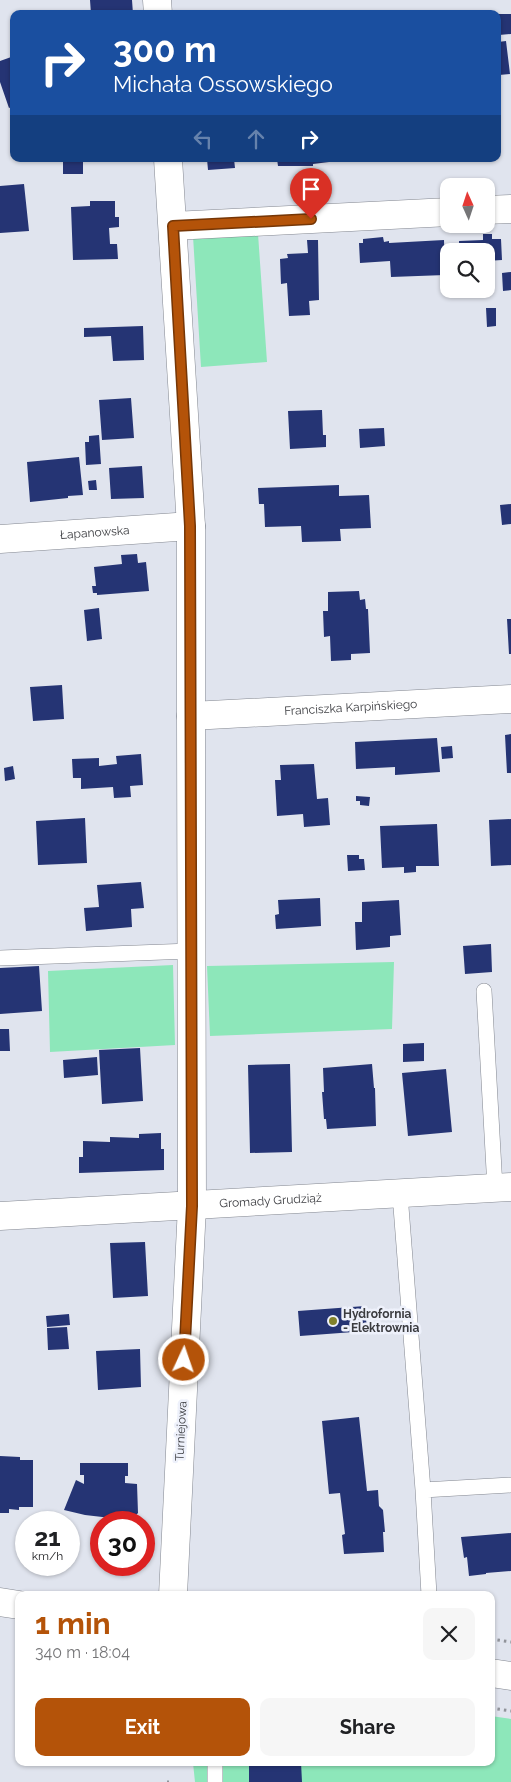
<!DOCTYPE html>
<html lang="en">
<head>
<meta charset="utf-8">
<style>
  :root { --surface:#fff; --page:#f6f6f6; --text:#202124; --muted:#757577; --accent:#b45309 }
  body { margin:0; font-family:Raleway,sans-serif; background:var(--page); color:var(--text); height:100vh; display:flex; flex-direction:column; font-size:19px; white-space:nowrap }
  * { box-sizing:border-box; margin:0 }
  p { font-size:16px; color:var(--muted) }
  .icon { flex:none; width:28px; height:28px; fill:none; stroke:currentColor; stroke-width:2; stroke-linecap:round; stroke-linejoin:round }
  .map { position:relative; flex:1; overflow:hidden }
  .side { position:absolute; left:15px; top:1591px; width:480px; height:175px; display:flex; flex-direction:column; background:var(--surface); border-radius:10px; box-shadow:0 1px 4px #0004 }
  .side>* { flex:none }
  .banner { position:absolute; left:10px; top:10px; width:491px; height:152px; border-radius:10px; box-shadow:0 1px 4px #0004; background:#1a4fa0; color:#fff; overflow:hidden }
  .needle { width:32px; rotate:357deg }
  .controls { position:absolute; left:440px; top:178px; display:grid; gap:10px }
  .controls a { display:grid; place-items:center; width:55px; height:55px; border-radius:10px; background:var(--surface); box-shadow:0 1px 4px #0004; font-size:25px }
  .speed { position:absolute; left:15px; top:1511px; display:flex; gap:10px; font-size:25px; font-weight:700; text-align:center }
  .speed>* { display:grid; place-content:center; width:65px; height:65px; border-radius:50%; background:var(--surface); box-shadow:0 1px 4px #0004; line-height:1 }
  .speed small { font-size:12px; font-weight:400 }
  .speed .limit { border:8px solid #d22; background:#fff; color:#111 }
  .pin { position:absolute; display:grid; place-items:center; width:42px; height:42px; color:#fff; margin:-51px -21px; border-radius:50% 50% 50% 0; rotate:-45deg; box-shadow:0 0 5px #0007 }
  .pin .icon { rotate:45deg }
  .me { position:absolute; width:55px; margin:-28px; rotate:3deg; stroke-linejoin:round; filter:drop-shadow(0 0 4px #0008) }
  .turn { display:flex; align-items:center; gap:18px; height:105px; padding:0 20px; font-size:22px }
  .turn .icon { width:65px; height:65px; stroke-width:2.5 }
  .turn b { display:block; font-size:35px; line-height:42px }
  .lanes { display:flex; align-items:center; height:48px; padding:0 20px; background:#0003; justify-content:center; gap:25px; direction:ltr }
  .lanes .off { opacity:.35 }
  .round { display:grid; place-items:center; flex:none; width:52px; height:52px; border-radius:10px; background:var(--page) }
  .overview { display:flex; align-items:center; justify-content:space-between; height:85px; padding:0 20px }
  h1 { font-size:30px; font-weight:700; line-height:38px; color:var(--accent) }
  .button { display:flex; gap:10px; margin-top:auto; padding:10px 20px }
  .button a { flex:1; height:58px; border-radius:10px; background:var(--accent); color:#fff; font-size:20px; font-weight:700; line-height:58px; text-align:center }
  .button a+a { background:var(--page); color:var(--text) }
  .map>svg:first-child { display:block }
</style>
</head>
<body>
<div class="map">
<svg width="511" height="1782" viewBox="0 0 511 1782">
  <rect width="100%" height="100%" fill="#e0e4ee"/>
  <path fill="#8de7ba" d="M258,234L267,362L201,367L193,236Z
    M394,962L392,1029L210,1036L207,966Z
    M173,965L175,1045L50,1052L48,971Z
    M491,1716L511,1719V1782H195L193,1763L491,1762Z"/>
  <path fill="#253474" d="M90,0H132L133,14H91Z
    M498,14H511V34L499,35Z
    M506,41L510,74L499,75L498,42Z
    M14,56V106L9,108L0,82V61Z
    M63,159H83V174H63Z
    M207,159H234L235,168L208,170Z
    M277,159H328L329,162L313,164V166H278Z
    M24,184L29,231L0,233V186Z
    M90,201H115V217H119V227L109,228L110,244H117L118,259L73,260L71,207L90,206Z
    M483,234H492V239H501L502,260L486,261V251H459V241L483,240Z
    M383,237L384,242L389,241V243L444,240L445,275L391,277L390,261L360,263L359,243H363V239Z
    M307,240H318L319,300L309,301L310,315L289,316L287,283L281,284L280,259L288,258L287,254L308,253Z
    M511,272V290L503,291L502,273Z
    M486,308H496V326L487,327Z
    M143,326L144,360L113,361L111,336L84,337V328Z
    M131,398L134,438L102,440L99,400Z
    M322,410L323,435H326V447L290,449L288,411Z
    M384,428L385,446L360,448L359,429Z
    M99,435L101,464L86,465L85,442H89V436Z
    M79,457L83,495L68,496V498L30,502L27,462Z
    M142,466L144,498L111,499L109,468Z
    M96,480L97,490H89L88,481Z
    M339,485V496L369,495L371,528L340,529L341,541L302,542L301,526L265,527L264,504H259L258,488Z
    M511,504V524L502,525L500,505Z
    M137,554L138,563L146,562L149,591L97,595V593H93L92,586H96L94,567L122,564L121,555Z
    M359,591L360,600L365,599L366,609H368L370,653L351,654V660L331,661L330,636L324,637L323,611H328V592Z
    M99,608L102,639L87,641L84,610Z
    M507,619H511V654H509Z
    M62,685L64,719L33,721L30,687Z
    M511,734V773H507L505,735Z
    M437,738L440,772L395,775V767L356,769L355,742Z
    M452,746L453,758L442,759L441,747Z
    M141,754L143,785L130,786L131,797L114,798L113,787L81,789V778H73L72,759L99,758V766L117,764L116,756Z
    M314,764L317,799L328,798L330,825L304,827L303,814L277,816L275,780H281L280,765Z
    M13,766L15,779L5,781L4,768Z
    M356,796L370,797L369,806L360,805V801H356Z
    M85,818L87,863L38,865L36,821Z
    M511,819V865L491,866L489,820Z
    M437,824L439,866H416V872L404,873V867L382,868L380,826Z
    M347,855H359V859H364L365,870L348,871Z
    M141,882L144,908L131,909L132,927L86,931L84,908L99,907L97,885Z
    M320,898L321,926L276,929L275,915L279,914L278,900Z
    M399,900L401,935L390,936V947L356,950L355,922H362V902Z
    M491,944L492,972L465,974L463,946Z
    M39,966L42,1011L0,1014V968Z
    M0,1029H9L10,1051H0Z
    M424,1043V1061L403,1062V1044Z
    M140,1048L143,1101L102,1104L99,1050Z
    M97,1057L98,1075L64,1078L63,1060Z
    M290,1064L292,1152L250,1153L248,1065Z
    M372,1064L374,1088H375L376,1126L327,1129L326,1119H324L322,1092H324L323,1068Z
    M446,1069L452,1132L408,1136L402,1073Z
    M161,1133V1149H164V1170L79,1173V1157H83V1141L110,1142V1137L139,1138V1134Z
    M145,1242L148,1296L113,1298L110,1243Z
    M365,1306L367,1331L300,1336L298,1311Z
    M69,1314L70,1325L47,1327L46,1316Z
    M67,1327L69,1349L48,1350L47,1328Z
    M140,1349L141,1387L98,1390L96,1351Z
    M359,1417L367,1491L378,1490L379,1506L383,1510L385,1532H383L384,1552L344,1554L342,1535L345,1534L340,1493L329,1494L322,1421Z
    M0,1456L20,1457V1460H33V1507H19V1510L9,1509V1513H0Z
    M80,1463H128V1476H125V1483L137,1484L138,1513L135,1516L111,1518L85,1515L64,1510L76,1480L84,1484V1475H80Z
    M511,1533V1571L486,1573V1574L469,1576L467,1557L464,1558L461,1537Z
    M249,1762H301L302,1782H249Z"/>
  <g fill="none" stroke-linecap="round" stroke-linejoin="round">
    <g stroke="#838790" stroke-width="16">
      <path id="lane" d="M0,958L191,951
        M484,991L495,1188
        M400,1194L423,1490L429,1595
        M423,1490L511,1485
        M215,1762V1782"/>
    </g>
    <g stroke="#838790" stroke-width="29">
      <g id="street">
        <path d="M157,0L158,14"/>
        <path d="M168,159L191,526V716L192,1206L173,1595"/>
        <path d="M486,210L511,209"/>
        <path d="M173,226L449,212"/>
        <path id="s1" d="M0,539L191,526"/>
        <path id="s2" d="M191,716L511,699"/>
        <path id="s3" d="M0,1216L511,1187"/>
        <path d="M0,1602L19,1605"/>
        <path d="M491,1673L511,1676"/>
      </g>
    </g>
    <path stroke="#90939a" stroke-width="3" stroke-dasharray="2.5 4" stroke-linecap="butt" d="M491,1639L511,1642
      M491,1708L511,1711
      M167,1782H169"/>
    <use href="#lane" stroke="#fff" stroke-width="15"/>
    <use href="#street" stroke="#fff" stroke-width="28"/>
  </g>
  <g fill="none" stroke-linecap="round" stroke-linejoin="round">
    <g stroke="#753606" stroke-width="12">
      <path id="route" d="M184,1360L192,1206L190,526L173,226L311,219"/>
    </g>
    <use href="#route" stroke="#b45309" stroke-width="9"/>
  </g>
  <circle fill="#82822b" stroke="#eef1fb" stroke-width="2" cx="333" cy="1321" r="5"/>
  <g text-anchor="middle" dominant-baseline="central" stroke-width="5" stroke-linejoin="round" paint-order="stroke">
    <g font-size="12" fill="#3b3c40" stroke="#eef1fb">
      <text stroke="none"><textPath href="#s1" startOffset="95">Łapanowska</textPath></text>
      <text stroke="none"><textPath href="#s2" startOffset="160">Franciszka Karpińskiego</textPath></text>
      <text stroke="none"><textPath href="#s3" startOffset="271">Gromady Grudziąż</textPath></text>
      <text transform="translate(181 1431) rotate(-87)">Turniejowa</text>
    </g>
    <g font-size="12" font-weight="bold" fill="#3b3c40" stroke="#eef1fb" text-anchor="start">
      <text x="343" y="1314">Hydrofornia<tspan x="343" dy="14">- Elektrownia</tspan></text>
    </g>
  </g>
</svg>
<div class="controls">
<a><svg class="needle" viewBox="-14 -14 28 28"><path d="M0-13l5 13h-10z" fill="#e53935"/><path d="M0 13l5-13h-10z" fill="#757577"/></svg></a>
<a><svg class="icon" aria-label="search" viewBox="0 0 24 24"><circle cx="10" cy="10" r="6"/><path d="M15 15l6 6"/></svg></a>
</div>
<div class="speed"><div>21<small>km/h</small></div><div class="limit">30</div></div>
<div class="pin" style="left:311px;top:219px;background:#d93025"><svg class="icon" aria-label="arrive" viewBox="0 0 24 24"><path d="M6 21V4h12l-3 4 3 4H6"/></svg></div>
<svg class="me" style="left:184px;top:1360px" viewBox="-20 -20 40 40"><circle r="17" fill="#b45309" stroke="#fff" stroke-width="3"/><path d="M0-11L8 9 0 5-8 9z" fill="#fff"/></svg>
<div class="banner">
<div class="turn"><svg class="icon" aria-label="right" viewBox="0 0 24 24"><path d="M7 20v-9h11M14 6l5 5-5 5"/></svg><div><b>300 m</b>Michała Ossowskiego</div></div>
<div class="lanes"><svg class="icon off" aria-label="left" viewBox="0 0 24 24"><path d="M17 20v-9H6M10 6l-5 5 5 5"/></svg><svg class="icon off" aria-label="ahead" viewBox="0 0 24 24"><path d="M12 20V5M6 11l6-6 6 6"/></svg><svg class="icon" aria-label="right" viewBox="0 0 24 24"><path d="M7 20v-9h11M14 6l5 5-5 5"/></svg></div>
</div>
<section class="side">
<div class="overview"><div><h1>1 min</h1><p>340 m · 18:04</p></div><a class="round"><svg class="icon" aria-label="close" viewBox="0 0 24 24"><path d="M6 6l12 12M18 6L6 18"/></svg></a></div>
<div class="button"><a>Exit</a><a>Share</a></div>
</section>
</div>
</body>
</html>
